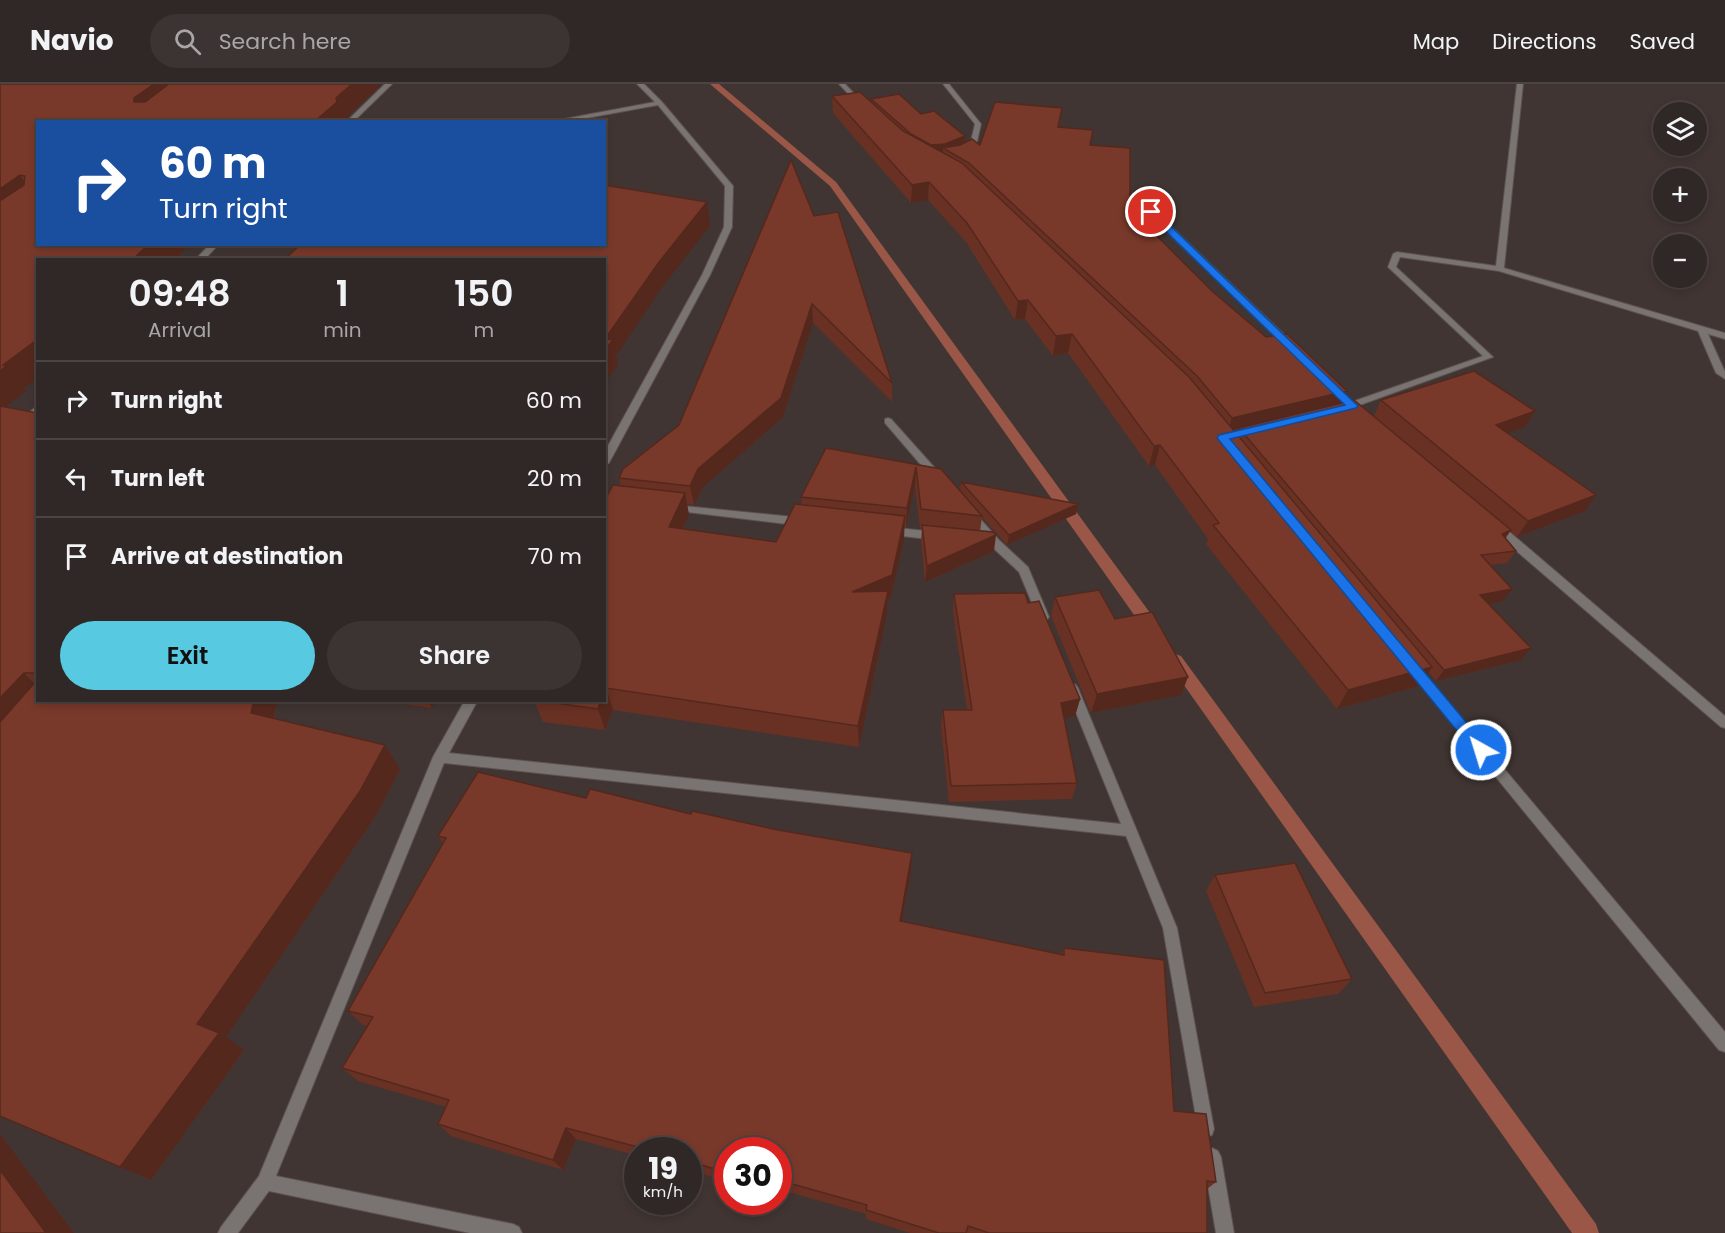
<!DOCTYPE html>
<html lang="en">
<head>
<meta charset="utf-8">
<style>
  :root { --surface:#302826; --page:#3c3432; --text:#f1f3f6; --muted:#a8a6a7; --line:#4b4443; --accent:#57c9e1 }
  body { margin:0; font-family:Poppins,sans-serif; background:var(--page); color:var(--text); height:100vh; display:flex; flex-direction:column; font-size:22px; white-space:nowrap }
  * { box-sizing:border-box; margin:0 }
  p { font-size:20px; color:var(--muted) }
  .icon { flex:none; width:33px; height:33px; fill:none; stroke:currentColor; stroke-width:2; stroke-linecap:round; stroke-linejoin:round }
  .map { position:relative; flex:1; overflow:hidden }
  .details { position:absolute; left:36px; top:174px; width:570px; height:444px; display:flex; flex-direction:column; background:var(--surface); border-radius:0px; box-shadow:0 3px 9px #0003,0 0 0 2px var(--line) }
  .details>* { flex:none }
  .guide { position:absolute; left:36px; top:36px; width:570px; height:126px; border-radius:0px; box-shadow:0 3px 9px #0003,0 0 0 2px var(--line); background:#1a4fa0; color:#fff; overflow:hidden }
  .controls { position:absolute; left:1653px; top:18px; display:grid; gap:12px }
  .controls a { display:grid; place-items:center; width:54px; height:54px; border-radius:50%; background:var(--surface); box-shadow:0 3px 9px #0003,0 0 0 2px var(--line); font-size:30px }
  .speed { position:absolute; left:624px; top:1053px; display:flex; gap:12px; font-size:30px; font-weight:700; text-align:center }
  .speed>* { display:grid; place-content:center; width:78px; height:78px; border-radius:50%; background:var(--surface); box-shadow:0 3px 9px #0003,0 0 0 2px var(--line); line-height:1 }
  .speed small { font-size:15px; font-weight:400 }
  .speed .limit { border:9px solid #d22; background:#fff; color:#111 }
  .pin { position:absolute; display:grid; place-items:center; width:51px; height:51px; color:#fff; margin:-26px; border:3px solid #fff; border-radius:50%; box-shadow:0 2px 6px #0007 }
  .me { position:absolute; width:66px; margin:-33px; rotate:321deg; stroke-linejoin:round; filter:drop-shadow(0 0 4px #0008) }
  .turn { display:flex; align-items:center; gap:21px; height:126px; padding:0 24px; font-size:27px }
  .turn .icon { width:78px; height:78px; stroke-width:2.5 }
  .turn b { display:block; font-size:42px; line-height:51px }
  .eta { display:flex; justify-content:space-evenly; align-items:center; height:102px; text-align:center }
  .eta b { font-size:36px; font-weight:600; line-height:42px }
  .primary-button { display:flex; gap:12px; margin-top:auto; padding:12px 24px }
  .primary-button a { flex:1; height:69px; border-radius:36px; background:var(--accent); color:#111; font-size:24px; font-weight:600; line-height:69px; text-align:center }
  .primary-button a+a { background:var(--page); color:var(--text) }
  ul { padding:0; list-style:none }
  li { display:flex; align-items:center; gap:18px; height:78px; padding:0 24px; border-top:2px solid var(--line) }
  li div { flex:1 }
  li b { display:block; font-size:22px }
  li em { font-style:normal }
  header { display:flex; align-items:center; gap:36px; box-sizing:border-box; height:84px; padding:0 30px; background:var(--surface); border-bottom:2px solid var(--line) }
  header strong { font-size:28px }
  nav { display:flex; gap:33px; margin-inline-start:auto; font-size:21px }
  .search { width:420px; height:54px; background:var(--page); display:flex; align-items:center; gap:15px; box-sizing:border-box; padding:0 21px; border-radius:33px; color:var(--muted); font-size:22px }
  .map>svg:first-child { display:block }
</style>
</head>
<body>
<header>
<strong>Navio</strong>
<div class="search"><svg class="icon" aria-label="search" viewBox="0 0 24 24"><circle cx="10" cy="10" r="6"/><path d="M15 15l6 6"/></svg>Search here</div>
<nav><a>Map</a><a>Directions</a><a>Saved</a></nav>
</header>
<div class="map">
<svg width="1725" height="1149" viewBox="0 0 1725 1149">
  <rect width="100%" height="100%" fill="#403532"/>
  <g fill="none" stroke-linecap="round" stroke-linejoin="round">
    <path fill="#9a5646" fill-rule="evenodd" d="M710,0H719L836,98L1161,544L1163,548L1161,552H1149L830,102Z
      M1175,570L1181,572L1596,1140L1599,1149H1572L1169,580L1167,576L1169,572Z"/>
    <g stroke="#5c514e" stroke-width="2">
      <path id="minor" d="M385,0H392L353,38H346Z
        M637,0H644L662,18L733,102L732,143L710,191L609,379L604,382V369L702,191L724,143L725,102L658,21L565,38H548L655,18Z
        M839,0H845L863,19V21H859Z
        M943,0H949L981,40L976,62L966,67L961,66L970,61L975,40Z
        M1517,0H1523L1504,184L1725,249V255L1708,250L1725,288V295L1716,289L1698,247L1499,187L1400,173L1396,183L1493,273L1346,326H1340V322L1483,272L1388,183L1393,170L1397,168L1496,182Z
        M1148,126H1154L1294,260V264H1288L1148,130Z
        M210,160H219L204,176H195Z
        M38,321V329L3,360L0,361V353Z
        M888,334L891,335L942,392V396H934L885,339V335Z
        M674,421L803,434L808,438L803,442L670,426L669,424Z
        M971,428L975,429L999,456L1028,483L1049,533L1047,536H1039L1019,488L991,462L967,435L966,432L967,429Z
        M1495,438L1499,439L1725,632V644L1721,643L1491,445L1490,442L1491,439Z
        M888,443L937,448L942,452L937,456L884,450L883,447L884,444Z
        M1414,580L1418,582L1725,948V968L1719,966L1410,588L1408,585L1410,582Z
        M1072,599L1076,601L1078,604L1177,844L1214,1045L1212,1051L1206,1053L1200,1051L1198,1045L1163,844L1126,752L444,679L276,1092L513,1140L519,1143L522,1149H470L269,1107L238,1149H218L221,1143L259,1092L433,673L465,616H478L449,669L1121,740L1066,604L1068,601Z
        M1212,1064L1218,1067L1221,1073L1234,1149H1216L1203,1073L1206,1067Z"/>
    </g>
    <use href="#minor" fill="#797372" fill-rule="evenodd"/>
  </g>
  <path fill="#683124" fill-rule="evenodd" d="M0,0L344,36L38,160H190L174,176H38V294L24,304L26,307L5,323L38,329V616H277L274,635L400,685L377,730L226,953L244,966L151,1096L0,1032Z
    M832,12L871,18V15L921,30L964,59L980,61L1061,36L1059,43L1091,61L1130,125L1213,208L1266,253L1347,307L1341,319L1374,332L1381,316L1535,327L1525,343L1507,349L1585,427L1517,453L1510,447L1505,454L1516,467L1507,479L1490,481L1512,505L1503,517L1488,520L1531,564L1521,576L1436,597L1428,588L1419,602L1337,625L1206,460L1208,455L1155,381L1149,382L1068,269L1053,272L1025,235L1015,236L966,158L928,116L911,119L833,29ZM1239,345L1237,350L1234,346Z
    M814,132L892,299V318L813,239L783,333L702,404L694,421L687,420L689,431L683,445L776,458L802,421L801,413L826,364L941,385L960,407L961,398L1078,420L1076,430L1007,461L982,433L980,447L994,467L925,498L921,457L922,445H920L915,402L906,443H904V455L891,513L888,515L887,530L859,663L613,626L605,646L543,638L534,616H604L621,402L619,394L679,341Z
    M954,510L1028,519L1080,615L1075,632L1064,634L1077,699L1072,715L949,718L941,643L943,626H967L953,528Z
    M1055,513L1115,535L1181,611L1091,629L1051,532Z
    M376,616H435L432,624Z
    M586,714L911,786L902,837L1061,870L1064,864L1174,1027L1216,1098L1207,1105V1149H910L866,1135V1130L778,1105V1066H728V1091L722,1089L720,1095L688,1086V1066H638V1072L576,1055L563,1086L451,1052L438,1040L446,1023L358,997L342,984L368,942L363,941L348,927L443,759L438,752Z
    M1215,791L1352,895L1338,910L1254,923L1206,807Z"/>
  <path fill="#55281d" d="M154,0H193L146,36L134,18V14Z
    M352,0H382L344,36L345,38H314L336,14Z
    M965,52L964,61L943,64V69L931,70V61Z
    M20,91L35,115L0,140V105Z
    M929,98L928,116L911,119L912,101Z
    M707,118L710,142L663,202L616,272L618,281L604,299L605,255L659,178Z
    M149,160H190L174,176H132Z
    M1028,216L1025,235L1015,236L1018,217Z
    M812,220L813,239L783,333L702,404L694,421L690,402L698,385Z
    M1072,250L1068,269L1053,272L1056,252Z
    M38,255V294L24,304L26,307L0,327V287L3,281Z
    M1347,307L1341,320L1228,347L1232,334Z
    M1535,327L1525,343L1486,357L1496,341Z
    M1160,361L1155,381L1149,382L1154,362Z
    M916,383L915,402L906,443L907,424Z
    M685,409L689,431L673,465L669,443Z
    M1596,411L1585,427L1517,453L1528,437Z
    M1078,420L1076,430L1007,461L1009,451Z
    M905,432L904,455L891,513L888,515L887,530L859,663L852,508Z
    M1511,446L1503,458L1502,450Z
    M996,451L994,467L925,498L927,482Z
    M1512,505L1503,517L1471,523L1480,511Z
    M1531,564L1521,576L1436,597L1444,586Z
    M1432,583L1419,602L1337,625L1348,606Z
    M24,589L38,603L0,669V614Z
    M1188,593L1181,611L1091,629L1097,610Z
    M606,604L613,626L605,646L598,625L601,616H604V609Z
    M1080,615L1075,632L1056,636L1061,619Z
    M254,616H277L270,653L251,629Z
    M428,616H435L432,624Z
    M385,661L400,685L377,730L226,953L244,966L151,1096L120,1083L197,940Z
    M912,769L911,786L899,853L900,837Z
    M566,1044L576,1055L563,1086L553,1076Z
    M0,1050L74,1149H46L0,1086Z
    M717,1079L722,1089L720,1095L715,1085Z"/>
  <path fill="#79392a" stroke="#55281d" stroke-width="1.5" d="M0,0H154L134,14V18H145L169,0H352L336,14L337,18L314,38H38V160H149L132,176H38V255L3,281H7L0,287V117L24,101L25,92L20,91L0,105Z
    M860,8L903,47L962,79L1189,293L1432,583L1348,606L1213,441L1219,439L1160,361L1154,362L1072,250L1056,252L1028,216L1018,217L967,139L929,98L912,101L832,12Z
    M899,10L921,30L934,27L965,52L945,60L931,61L911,50L871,15Z
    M995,18L1062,24L1058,43L1093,46L1090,61L1130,64V125L1213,208L1266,253L1287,250L1347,307L1232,334L1197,292L969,79L943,64L960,61L972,55L980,61Z
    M791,76L814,132L838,128L892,299L812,220L781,314L698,385L690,402L619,394L623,385L679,341Z
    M604,101L707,118L659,178L605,255L613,256L604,267V176H284L301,160H604Z
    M1474,287L1535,327L1496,341L1596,411L1528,437L1381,316Z
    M1354,316L1511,446L1502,450L1516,467L1481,471L1512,505L1480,511L1531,564L1444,586L1239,344Z
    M0,322L38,329V589H24L0,614Z
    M826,364L941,385L982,432L921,425L916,383L907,424L801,413Z
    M961,398L1078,420L1009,451Z
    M613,401L685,409L669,443L776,458L795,420L905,432L892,491L852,508L888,507L858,642L606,604L604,609V418Z
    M922,441L993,448L996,451L927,482Z
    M1099,506L1115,535L1152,528L1188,593L1097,610L1055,513Z
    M1025,509L1028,519L1039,517L1080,615L1061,619L1077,699L951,702L943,626H972L954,510Z
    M38,595V616H254L251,629L385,661L360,707L197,940L219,949L120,1083L0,1032V638Z
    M534,616H601L598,625Z
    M478,688L586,714L590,705L691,730L692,727L778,746L912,769L900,837L1064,871V864L1164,876L1174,1027L1206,1030L1216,1098L1207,1097V1149H989L968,1142L966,1149H939L866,1126L867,1121L778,1096V1066H728V1082L717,1079L715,1085L688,1077V1066H649L566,1044L553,1076L438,1040L449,1016L342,984L373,933L348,927L446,754L438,752Z
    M1295,779L1352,895L1265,909L1215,791Z
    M0,1086L46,1149H0Z"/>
  <path fill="#1a73e8" stroke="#114b97" stroke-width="1.5" d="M1148,126H1154L1358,322L1356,324L1230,355L1486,662L1489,666L1486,670H1476L1217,354L1219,351L1345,321L1148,130Z"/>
</svg>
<div class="controls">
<a><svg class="icon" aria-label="layers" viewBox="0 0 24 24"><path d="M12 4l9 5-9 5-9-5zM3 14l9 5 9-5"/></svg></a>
<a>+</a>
<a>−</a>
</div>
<div class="speed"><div>19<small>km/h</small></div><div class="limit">30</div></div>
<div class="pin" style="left:1151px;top:128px;background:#d93025"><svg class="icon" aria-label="arrive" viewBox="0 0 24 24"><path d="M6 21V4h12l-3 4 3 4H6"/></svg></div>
<svg class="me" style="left:1481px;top:666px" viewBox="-20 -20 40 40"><circle r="17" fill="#1a73e8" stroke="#fff" stroke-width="3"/><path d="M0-11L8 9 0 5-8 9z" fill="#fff"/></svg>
<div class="guide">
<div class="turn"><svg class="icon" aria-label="right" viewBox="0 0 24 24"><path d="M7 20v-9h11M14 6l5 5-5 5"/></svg><div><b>60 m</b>Turn right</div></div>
</div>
<section class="details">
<div class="eta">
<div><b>09:48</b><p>Arrival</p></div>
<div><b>1</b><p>min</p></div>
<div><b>150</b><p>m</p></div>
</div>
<ul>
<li><svg class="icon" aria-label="right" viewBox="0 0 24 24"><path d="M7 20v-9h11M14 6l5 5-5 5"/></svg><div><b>Turn right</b></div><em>60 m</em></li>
<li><svg class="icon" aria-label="left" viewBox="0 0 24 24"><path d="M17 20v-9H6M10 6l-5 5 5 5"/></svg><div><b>Turn left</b></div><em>20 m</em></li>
<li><svg class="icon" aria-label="arrive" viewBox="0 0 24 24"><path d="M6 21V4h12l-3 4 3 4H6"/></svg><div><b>Arrive at destination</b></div><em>70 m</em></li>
</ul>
<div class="primary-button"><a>Exit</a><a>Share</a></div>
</section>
</div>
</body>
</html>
